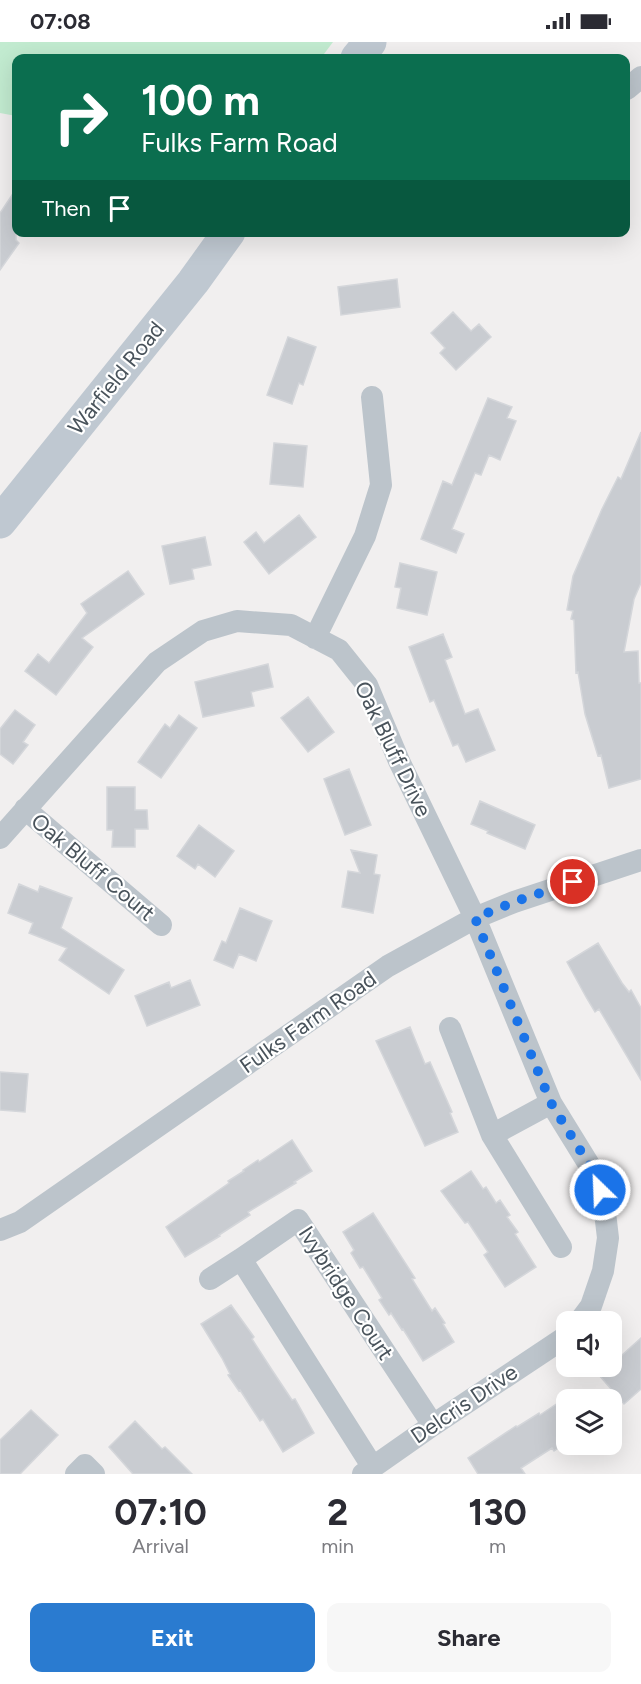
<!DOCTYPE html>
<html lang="en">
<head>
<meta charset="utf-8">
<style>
  :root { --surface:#fff; --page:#f7f7f7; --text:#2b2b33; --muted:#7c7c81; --accent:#2a7bd0 }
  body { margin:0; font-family:Figtree,sans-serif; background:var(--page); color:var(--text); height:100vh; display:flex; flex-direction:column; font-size:22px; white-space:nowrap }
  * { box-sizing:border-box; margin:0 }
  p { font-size:20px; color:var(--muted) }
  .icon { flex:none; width:33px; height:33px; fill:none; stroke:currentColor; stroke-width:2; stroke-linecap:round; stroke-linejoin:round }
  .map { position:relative; height:1432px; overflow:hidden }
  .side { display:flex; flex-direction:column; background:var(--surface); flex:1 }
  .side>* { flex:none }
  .banner { position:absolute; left:12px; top:12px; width:618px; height:183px; border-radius:12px; box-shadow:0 6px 24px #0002; background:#0b6e4f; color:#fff; overflow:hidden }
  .controls { position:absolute; left:556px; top:1269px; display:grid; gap:12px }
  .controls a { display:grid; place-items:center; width:66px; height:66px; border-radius:12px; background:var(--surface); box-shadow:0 6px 24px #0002; font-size:30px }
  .pin { position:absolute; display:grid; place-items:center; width:51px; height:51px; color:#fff; margin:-26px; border:3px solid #fff; border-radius:50%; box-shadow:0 2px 6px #0007 }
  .me { position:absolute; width:66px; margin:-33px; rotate:336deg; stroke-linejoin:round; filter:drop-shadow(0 0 4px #0008) }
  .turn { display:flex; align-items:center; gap:21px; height:126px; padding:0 30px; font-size:27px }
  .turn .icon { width:78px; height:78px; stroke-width:2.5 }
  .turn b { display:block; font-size:42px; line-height:51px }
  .then { display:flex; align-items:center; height:57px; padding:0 30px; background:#0003; gap:12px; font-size:22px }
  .eta { display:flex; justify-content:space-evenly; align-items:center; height:102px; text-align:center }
  .eta b { font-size:36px; font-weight:700; line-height:42px }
  .action { display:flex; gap:12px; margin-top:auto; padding:12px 30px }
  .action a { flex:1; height:69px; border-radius:12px; background:var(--accent); color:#fff; font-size:24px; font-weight:700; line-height:69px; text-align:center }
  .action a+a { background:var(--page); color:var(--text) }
  .status { display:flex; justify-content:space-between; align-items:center; height:42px; padding:0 30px; background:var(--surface); direction:ltr }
  .status svg { height:16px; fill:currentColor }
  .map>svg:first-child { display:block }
</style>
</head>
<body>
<div class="status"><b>07:08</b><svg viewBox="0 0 49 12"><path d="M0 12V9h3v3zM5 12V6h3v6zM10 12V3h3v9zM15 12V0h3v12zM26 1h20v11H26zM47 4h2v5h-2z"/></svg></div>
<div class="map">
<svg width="641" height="1432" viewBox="0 0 641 1432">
  <rect width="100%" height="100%" fill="#f1efef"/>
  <path fill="#c2ebd0" d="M0,0H333L321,16H16V74L0,71Z"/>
  <path fill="#c9ccd1" stroke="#d4d6da" stroke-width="1.5" d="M16,147V198L19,201L0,228V171Z
    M397,237L400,265L341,273L338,245Z
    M453,270L471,289L479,282L491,295L456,328L440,311L445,306L431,291Z
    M288,295L316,305L303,343L299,341L292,362L267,353Z
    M488,356L512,365L507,376L516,379L500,418L489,413L481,433L475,431L452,487L464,492L456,511L421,497L443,439L452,443Z
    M641,390V541L634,557L624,610L638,609L639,641H641V737L609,746L601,713L598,714L585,672L578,630L576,631L574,578L571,577L573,569L567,568L573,534L602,467L618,435L621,437Z
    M274,401L307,404L303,445L270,442Z
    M299,473L316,495L269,532L244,500L256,490L264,501Z
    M205,495L211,523L192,527L194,537L170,542L162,504Z
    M400,521L437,530L427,573L397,566L401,546L395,545Z
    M128,529L144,552L82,596L93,605L56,653L25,629L38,612L49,621L87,571L81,562Z
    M443,592L452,615L445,618L465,672L478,667L495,708L466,720L458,702L453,704L434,658L430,660L409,605Z
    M268,622L273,645L251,650L254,664L203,675L195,640Z
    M308,655L334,690L308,710L281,676Z
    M15,668L35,683L23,700L28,703L13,722L0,712V687Z
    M179,673L197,686L161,736L138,720L165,682L170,686Z
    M349,727L371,783L345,793L324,737Z
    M107,745H135V768H147L148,787H135V805H112L113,788H107Z
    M480,759L535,783L525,807L487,791L488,789L471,782Z
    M199,783L234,809L215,835L198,822L195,827L177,814Z
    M351,808L377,813L374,832L380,833L373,871L342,865L348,829L360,831Z
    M19,842L38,850L40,844L72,856L61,886L124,928L109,952L59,918L67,906L29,891L33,881L8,871Z
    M240,866L272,879L256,919L239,912L233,926L214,918L222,899L226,901Z
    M598,901L622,941L629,950L631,948L641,966V1038L599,967L595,970L586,955L567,920Z
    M190,938L200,963L147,984L135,954L169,940L171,946Z
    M410,985L425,1022L430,1020L452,1070L450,1071L458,1090L425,1104L376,999Z
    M0,1030L28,1032L25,1070L0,1068Z
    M292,1098L312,1129L294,1140L296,1141L248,1170L250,1173L219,1193L220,1194L185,1215L166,1185L229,1141L228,1139L244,1129L243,1128L258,1118L259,1120Z
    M471,1129L483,1147L486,1145L496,1161L500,1158L510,1173L507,1175L518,1190L515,1192L536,1225L505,1245L484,1213L488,1210L468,1180L465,1181L441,1149Z
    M373,1171L415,1236L412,1237L432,1269L435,1266L445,1281L443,1282L454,1300L423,1319L403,1287L402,1288L391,1271L389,1273L379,1258L382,1256L363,1225L360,1226L351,1211L354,1208L343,1190Z
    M231,1263L254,1295L252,1297L272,1328L292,1358L295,1357L314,1391L283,1410L263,1377L260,1379L240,1348L239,1349L228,1333L230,1332L222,1316L201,1282Z
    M641,1296V1347L624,1362L599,1333L609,1324H612V1322Z
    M567,1355V1400L554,1409L552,1406L521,1426L525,1432H478L468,1416L516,1384L517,1385L539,1371L540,1373Z
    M31,1368L58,1393L20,1432H0V1398Z
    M135,1379L162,1407L165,1405L192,1432H133L109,1405Z"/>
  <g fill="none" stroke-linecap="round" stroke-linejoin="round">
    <path stroke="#bcc4cb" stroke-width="22" d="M627,47L641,35
      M315,596L365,494L381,443L372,355
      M25,767L161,883
      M0,796L157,620L203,589L237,579L291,583L339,608L367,643L399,719L475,876L551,1061L596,1134L604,1162L608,1196L603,1229L591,1264L579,1280
      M450,986L492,1093L561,1205
      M492,1093L551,1061
      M0,1188L20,1180L388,924L475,876L514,860L641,818
      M210,1237L241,1217
      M372,1424L241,1217L298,1178L433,1383
      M76,1432L85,1423L94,1432
      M363,1432L433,1383L567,1294"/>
    <path stroke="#bfc8d1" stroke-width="33" d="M357,16L370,0
      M0,480L193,240L229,190"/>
  </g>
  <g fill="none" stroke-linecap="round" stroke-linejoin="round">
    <path stroke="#1a73e8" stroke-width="10" stroke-dasharray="0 18" d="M573,840L514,860L475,876L551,1061L596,1134L600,1148"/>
  </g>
  <g text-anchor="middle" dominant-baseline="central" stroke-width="4.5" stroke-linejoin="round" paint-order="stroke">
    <g font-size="22" fill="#49535b" stroke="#fff">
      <text transform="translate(116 336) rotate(-51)">Warfield Road</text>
      <text transform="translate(393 707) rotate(64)">Oak Bluff Drive</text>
      <text transform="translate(93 825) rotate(40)">Oak Bluff Court</text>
      <text transform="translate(308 980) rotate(-35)">Fulks Farm Road</text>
      <text transform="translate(346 1251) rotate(57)">Ivybridge Court</text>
      <text transform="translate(464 1362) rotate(-34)">Delcris Drive</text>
    </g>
  </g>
</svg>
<div class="controls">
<a><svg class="icon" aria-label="sound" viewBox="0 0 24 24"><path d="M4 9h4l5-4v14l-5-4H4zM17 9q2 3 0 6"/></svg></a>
<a><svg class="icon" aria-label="layers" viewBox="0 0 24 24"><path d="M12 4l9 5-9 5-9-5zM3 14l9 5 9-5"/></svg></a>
</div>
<div class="pin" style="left:573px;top:840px;background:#d93025"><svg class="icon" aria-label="arrive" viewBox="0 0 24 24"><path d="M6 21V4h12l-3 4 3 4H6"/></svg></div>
<svg class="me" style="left:600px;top:1148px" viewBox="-20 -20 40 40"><circle r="17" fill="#1a73e8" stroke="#fff" stroke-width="3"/><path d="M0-11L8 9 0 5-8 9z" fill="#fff"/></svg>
<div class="banner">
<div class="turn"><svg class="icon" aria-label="right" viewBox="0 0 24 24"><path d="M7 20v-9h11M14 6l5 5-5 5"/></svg><div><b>100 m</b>Fulks Farm Road</div></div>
<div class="then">Then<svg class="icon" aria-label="arrive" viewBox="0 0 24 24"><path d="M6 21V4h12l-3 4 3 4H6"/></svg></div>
</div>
</div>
<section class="side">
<div class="eta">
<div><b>07:10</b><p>Arrival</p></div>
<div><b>2</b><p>min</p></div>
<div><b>130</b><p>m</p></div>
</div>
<div class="action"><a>Exit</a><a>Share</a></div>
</section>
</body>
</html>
